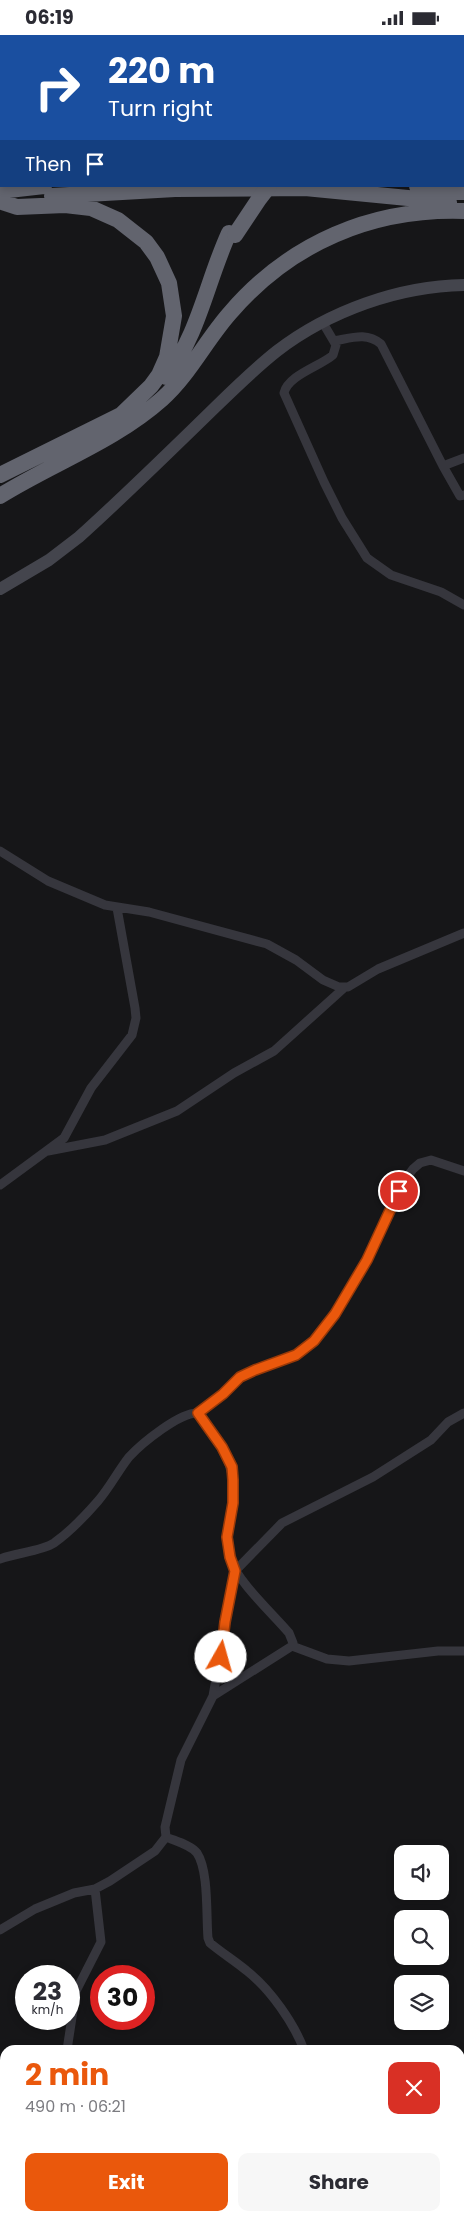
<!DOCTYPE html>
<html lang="en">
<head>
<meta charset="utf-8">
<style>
  :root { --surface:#fff; --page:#f7f7f7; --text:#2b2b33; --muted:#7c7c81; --accent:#ea580c }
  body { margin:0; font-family:Poppins,sans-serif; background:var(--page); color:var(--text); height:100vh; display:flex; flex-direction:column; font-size:19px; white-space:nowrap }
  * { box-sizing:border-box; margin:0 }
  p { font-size:16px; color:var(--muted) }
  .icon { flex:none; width:28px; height:28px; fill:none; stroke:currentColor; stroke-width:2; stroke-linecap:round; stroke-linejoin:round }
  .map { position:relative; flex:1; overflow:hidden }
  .sheet { position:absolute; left:0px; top:2010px; width:465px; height:176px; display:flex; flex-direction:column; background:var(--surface); border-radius:15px 15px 0 0; box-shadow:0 2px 8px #0003 }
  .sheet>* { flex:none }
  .guide { position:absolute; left:0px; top:0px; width:465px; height:152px; box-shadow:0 2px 8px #0003; background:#1a4fa0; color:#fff; overflow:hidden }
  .tools { position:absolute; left:394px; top:1810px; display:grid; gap:10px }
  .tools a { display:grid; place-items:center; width:55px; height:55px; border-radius:10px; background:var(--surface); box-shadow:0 2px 8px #0003; font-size:25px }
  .speed { position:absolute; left:15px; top:1930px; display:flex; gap:10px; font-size:25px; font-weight:700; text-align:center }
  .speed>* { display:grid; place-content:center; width:65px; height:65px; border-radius:50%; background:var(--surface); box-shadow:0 2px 8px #0003; line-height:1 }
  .speed small { font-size:12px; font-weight:400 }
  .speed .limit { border:8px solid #d22; background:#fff; color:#111 }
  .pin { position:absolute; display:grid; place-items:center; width:42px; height:42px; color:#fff; margin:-21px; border:2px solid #fff; border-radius:50%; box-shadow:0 1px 5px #0007 }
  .me { position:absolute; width:55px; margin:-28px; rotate:7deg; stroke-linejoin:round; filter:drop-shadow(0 0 4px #0008) }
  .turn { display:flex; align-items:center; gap:18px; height:105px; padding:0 25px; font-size:22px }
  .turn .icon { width:65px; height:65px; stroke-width:2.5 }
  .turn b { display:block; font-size:35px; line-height:42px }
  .then { display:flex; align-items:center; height:48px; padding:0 25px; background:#0003; gap:10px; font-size:19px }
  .round { display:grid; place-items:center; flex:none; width:52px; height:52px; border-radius:10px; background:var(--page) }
  .overview { display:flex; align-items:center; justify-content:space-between; height:85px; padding:0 25px }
  h1 { font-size:30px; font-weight:700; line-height:38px; color:var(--accent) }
  .primary-button { display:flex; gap:10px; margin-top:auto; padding:10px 25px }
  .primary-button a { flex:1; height:58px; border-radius:10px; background:var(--accent); color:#fff; font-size:20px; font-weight:700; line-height:58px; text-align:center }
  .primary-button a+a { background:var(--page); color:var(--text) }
  .status { display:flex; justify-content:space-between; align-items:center; height:35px; padding:0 25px; background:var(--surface); direction:ltr }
  .status svg { height:14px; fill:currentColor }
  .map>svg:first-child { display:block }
</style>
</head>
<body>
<div class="status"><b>06:19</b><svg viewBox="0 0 49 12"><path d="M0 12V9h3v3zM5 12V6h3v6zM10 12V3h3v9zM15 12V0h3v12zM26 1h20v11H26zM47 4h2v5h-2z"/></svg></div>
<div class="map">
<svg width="464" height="2186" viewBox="0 0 464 2186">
  <rect width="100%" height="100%" fill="#161618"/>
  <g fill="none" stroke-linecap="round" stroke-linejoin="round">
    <path stroke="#36363d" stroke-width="9" d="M323,288L336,310L333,320C321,331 288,340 284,358L324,447L342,483L367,523L391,540L441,557L464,570
      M334,306C352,303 366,297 381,309L443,431L460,461L464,460
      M443,431L464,423
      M0,816L48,846L105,870L149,877L267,909L296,925L323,945L339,952H348L378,934L464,898
      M48,1116L105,1105L177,1076L234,1038L274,1016L344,953
      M0,1150L64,1103L91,1053L132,1000L136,983L135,973L117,873
      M198,1378L223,1359L240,1343L255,1335L296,1320L314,1306L335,1279L367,1225L403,1147L413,1134L420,1128L431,1125L464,1136
      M0,1524C16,1518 42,1516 54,1508C71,1496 85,1481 98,1466C110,1452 118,1436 129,1422C142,1408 180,1377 198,1378C220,1407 238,1432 233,1471C230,1489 225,1506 230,1524C238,1547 272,1578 289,1598L293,1608L292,1611L213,1661L181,1725L165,1792L166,1802L155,1816L110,1846L95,1854L74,1858L35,1874L0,1895
      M292,1611L327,1624L349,1626L438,1616H464
      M213,1661L235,1536L282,1488L373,1442L431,1405L448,1387L464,1378
      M166,1802C175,1806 191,1810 197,1818C209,1836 206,1881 208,1903L210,1908C222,1918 235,1926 247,1936C270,1954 294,1988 304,2015
      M67,2015L76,1956L101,1907L95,1854
      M0,2041H5
      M460,2117L464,2120
      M460,2166L464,2160
      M271,2181L273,2186
      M448,2186L451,2181"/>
    <path stroke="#44454d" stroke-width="12" d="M0,554L49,525L79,502C119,466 158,428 197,390C223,365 249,338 277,316C329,276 399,251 464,250"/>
    <path stroke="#62646e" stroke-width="16" d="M417,151L464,157
      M0,156L44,151
      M52,161L175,154L305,153L449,167
      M166,342C199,299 207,246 229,198
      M0,440L121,380L151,351L159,340L167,322L174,281L169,248L157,222L146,207L118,185L91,173L65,170L17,172L2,167
      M0,461C53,428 115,406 162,364C189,340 206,305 230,278C290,208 372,173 464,176"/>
    <path stroke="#62646e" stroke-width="16" d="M235,200L259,164L269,151"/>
  </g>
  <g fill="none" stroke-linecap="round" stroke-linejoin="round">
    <g stroke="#983908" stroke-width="12">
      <path id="route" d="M221,1622L225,1587L235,1536L230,1522L227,1502L233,1468V1445L232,1432L222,1412L198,1378L223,1359L240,1342L255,1335L296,1320L314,1306L335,1279L367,1225L399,1156"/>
    </g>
    <use href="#route" stroke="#ea580c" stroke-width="9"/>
  </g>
</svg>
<div class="tools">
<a><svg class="icon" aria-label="sound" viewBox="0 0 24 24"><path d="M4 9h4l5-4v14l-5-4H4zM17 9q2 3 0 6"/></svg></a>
<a><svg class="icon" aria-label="search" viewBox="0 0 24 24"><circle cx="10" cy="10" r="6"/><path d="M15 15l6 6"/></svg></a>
<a><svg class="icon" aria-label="layers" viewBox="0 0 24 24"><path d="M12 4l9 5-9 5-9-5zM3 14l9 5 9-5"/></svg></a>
</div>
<div class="speed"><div>23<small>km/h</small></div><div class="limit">30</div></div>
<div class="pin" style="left:399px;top:1156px;background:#d93025"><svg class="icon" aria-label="arrive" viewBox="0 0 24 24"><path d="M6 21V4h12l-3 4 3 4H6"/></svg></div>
<svg class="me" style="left:221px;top:1622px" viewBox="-20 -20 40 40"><circle r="19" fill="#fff"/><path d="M0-13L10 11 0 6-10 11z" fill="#ea580c"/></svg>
<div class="guide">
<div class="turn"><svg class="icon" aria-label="right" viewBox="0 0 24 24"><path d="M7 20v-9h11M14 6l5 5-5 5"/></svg><div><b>220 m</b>Turn right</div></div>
<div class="then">Then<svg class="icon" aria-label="arrive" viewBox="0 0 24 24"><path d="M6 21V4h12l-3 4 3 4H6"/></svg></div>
</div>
<section class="sheet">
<div class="overview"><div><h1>2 min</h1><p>490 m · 06:21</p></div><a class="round" style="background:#d93025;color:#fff"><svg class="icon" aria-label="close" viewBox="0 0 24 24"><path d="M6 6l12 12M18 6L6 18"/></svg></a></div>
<div class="primary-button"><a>Exit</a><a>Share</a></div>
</section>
</div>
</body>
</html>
